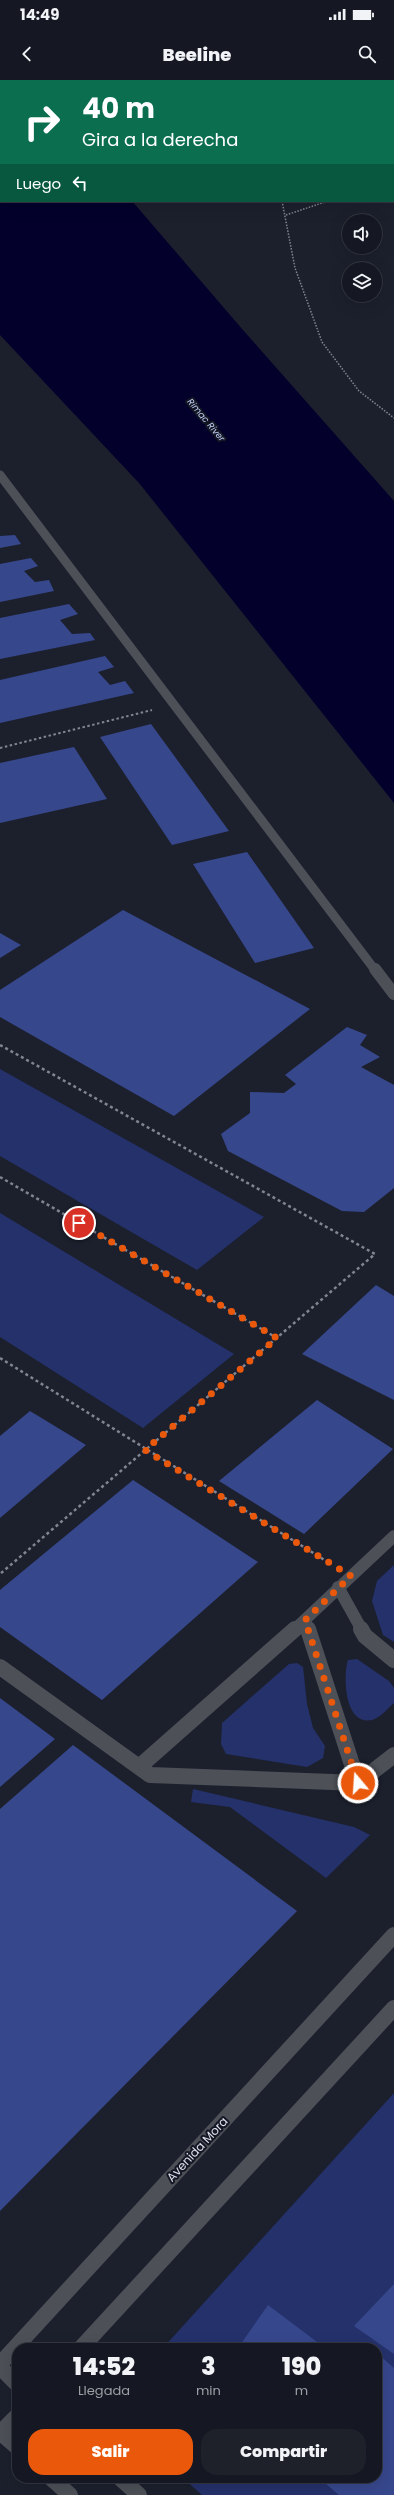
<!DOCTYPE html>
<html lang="es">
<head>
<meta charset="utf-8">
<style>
  :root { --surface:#151822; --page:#1e212a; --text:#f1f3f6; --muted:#9da0a5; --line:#343740; --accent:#ea580c }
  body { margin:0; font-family:Poppins,sans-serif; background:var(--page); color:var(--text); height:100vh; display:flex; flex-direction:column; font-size:15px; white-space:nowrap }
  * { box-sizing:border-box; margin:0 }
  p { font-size:13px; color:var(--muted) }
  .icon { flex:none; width:22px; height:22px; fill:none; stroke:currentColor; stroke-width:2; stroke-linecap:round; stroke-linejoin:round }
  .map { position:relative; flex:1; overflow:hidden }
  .details { position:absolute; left:12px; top:2263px; width:370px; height:140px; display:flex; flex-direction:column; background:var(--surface); border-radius:16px; box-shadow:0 4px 16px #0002,0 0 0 1px var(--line) }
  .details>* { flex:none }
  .banner { position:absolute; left:0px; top:0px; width:394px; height:122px; box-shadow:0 4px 16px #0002,0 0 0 1px var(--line); background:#0b6e4f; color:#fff; overflow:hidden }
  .fabs { position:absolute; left:342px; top:134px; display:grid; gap:8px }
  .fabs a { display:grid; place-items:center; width:40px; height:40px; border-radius:50%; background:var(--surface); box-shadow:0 4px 16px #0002,0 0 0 1px var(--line); font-size:20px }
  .pin { position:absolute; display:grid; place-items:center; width:34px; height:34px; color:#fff; margin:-17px; border:2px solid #fff; border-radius:50%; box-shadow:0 1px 4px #0007 }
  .me { position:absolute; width:44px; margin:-22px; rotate:342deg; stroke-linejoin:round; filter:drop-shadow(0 0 3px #0008) }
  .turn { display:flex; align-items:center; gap:14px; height:84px; padding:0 16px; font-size:18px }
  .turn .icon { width:52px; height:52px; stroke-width:2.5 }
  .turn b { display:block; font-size:28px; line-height:34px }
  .then { display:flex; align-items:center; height:38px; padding:0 16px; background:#0003; gap:8px; font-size:15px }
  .eta { display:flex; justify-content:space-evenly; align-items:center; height:68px; text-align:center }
  .eta b { font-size:24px; font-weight:800; line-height:28px }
  .button { display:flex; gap:8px; margin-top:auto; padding:8px 16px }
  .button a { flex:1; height:46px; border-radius:16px; background:var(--accent); color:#fff; font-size:16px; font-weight:800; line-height:46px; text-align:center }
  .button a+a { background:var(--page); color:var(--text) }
  .status { display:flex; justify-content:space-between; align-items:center; height:28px; padding:0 20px; background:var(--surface); direction:ltr }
  .status svg { height:11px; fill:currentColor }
  header { display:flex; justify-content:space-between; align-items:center; height:52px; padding:0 16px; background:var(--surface); font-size:18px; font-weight:800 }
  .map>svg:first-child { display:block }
</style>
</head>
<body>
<div class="status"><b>14:49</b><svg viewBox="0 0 49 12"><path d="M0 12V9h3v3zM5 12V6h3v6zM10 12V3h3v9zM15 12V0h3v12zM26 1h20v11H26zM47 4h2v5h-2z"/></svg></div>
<header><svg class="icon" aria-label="back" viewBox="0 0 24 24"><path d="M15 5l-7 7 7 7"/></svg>Beeline<svg class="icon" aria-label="search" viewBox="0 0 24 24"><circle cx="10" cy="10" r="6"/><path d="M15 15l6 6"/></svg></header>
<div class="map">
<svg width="394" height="2415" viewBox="0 0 394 2415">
  <rect width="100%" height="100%" fill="#1c202d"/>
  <path fill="#25316b" d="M0,989L264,1137L197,1190L0,1076Z
    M0,1133L234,1274L143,1348L0,1257Z
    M394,1485V1562L383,1555L372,1521L377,1501Z
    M357,1579L389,1601L394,1608V1623C387,1629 381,1637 372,1640C344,1646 343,1596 348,1580Z
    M297,1583L303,1587L307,1624L313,1648L325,1666L323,1678L307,1687L226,1674L221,1664L222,1643L289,1584Z
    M193,1709L354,1747L370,1755L326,1798L230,1727L191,1722Z
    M394,2013V2415H202L183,2398H377V2268H163Z"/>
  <path fill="#03002c" d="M0,3L1,121H132L243,250L394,421V723L139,403L0,255Z"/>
  <path fill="#37478c" d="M15,455L21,464L0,468V456Z
    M31,478L38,486L24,491L35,502L49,500L54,511L0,522V484Z
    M69,524L78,534L60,540L72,554L90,553L95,560L0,579V538Z
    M105,576L114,587L98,592L110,605L125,601L134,613L0,643V600Z
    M151,644L229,751L172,765L100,657Z
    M74,667L107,719L0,743V683Z
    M247,772L314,868L255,883L193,784Z
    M123,830L310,929L174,1036L0,937V910Z
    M0,853L21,865L0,878Z
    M347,947L367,955L360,965L380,977L361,987L394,1005V1108L364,1132L342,1131L228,1071L221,1054L250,1033V1012L284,1013L296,1004L285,995Z
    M376,1205L394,1216V1320L302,1274Z
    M317,1320L393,1369L304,1454L219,1401Z
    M30,1331L86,1365L0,1438V1356Z
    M133,1400L258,1482L102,1620L0,1547V1510Z
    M0,1618L55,1659L0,1707Z
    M73,1665L297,1831L0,2131V1729Z
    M394,2204V2274L354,2246Z
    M268,2225L325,2268H238Z
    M377,2273L394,2288V2415H339L319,2398H377Z"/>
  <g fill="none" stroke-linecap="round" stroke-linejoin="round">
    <path stroke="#828591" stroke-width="1.5" stroke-dasharray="1.5 1.5" stroke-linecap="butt" d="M282,121L295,188L322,262L359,311L394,338
      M286,135L328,121"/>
    <path stroke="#828591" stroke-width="2" stroke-dasharray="2.5 2.5" stroke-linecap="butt" d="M0,668L152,630"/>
    <path stroke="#828591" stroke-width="2.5" stroke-dasharray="3 3" stroke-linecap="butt" d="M0,965L375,1174L0,1494
      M0,1097L277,1258
      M0,1278L331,1484"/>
    <path stroke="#4d5057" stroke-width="9" d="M0,395L375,890"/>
    <path stroke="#4d5057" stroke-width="12" d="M375,889L394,914
      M338,1507L362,1550
      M305,1540L308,1550
      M294,1550L394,1456"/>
    <path stroke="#4d5057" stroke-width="16" d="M308,1549L358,1703
      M361,1549L365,1556L394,1580
      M0,1587L150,1695L358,1703L394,1675
      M139,1687L295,1549
      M81,2268L394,1928
      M0,2284L394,1855
      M0,2287L17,2304
      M0,2352L17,2367
      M0,2353L17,2336
      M51,2398L70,2415
      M120,2398L139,2415"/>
  </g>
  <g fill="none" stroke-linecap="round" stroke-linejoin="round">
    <path stroke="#ea580c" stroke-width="7" stroke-dasharray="0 12.6" d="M79,1143L277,1258L145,1370L351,1496L305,1540L358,1703"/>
  </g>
  <g text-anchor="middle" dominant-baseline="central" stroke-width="4" stroke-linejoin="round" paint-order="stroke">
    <g font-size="9" font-style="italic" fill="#c4d1fa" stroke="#131623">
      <text transform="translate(206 340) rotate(50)">Rimac River</text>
    </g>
    <g font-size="12" fill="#dfe2ec" stroke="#131623">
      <text transform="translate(197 2069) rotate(-47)">Avenida Mora</text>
    </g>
  </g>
</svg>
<div class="fabs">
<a><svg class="icon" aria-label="sound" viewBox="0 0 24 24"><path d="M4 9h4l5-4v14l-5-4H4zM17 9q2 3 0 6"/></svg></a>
<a><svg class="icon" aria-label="layers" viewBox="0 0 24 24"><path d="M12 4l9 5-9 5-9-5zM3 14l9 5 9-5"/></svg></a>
</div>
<div class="pin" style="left:79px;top:1143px;background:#d93025"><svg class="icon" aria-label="arrive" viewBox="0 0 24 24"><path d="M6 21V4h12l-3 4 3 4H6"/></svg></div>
<svg class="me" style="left:358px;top:1703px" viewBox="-20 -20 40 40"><circle r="17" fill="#ea580c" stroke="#fff" stroke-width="3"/><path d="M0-11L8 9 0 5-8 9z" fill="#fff"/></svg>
<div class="banner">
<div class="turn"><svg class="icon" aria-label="right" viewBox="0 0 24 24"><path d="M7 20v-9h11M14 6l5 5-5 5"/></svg><div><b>40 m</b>Gira a la derecha</div></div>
<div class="then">Luego<svg class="icon" aria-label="left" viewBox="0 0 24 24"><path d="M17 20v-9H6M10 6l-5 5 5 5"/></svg></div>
</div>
<section class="details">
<div class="eta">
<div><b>14:52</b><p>Llegada</p></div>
<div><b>3</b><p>min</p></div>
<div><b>190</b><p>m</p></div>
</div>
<div class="button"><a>Salir</a><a>Compartir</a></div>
</section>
</div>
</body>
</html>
